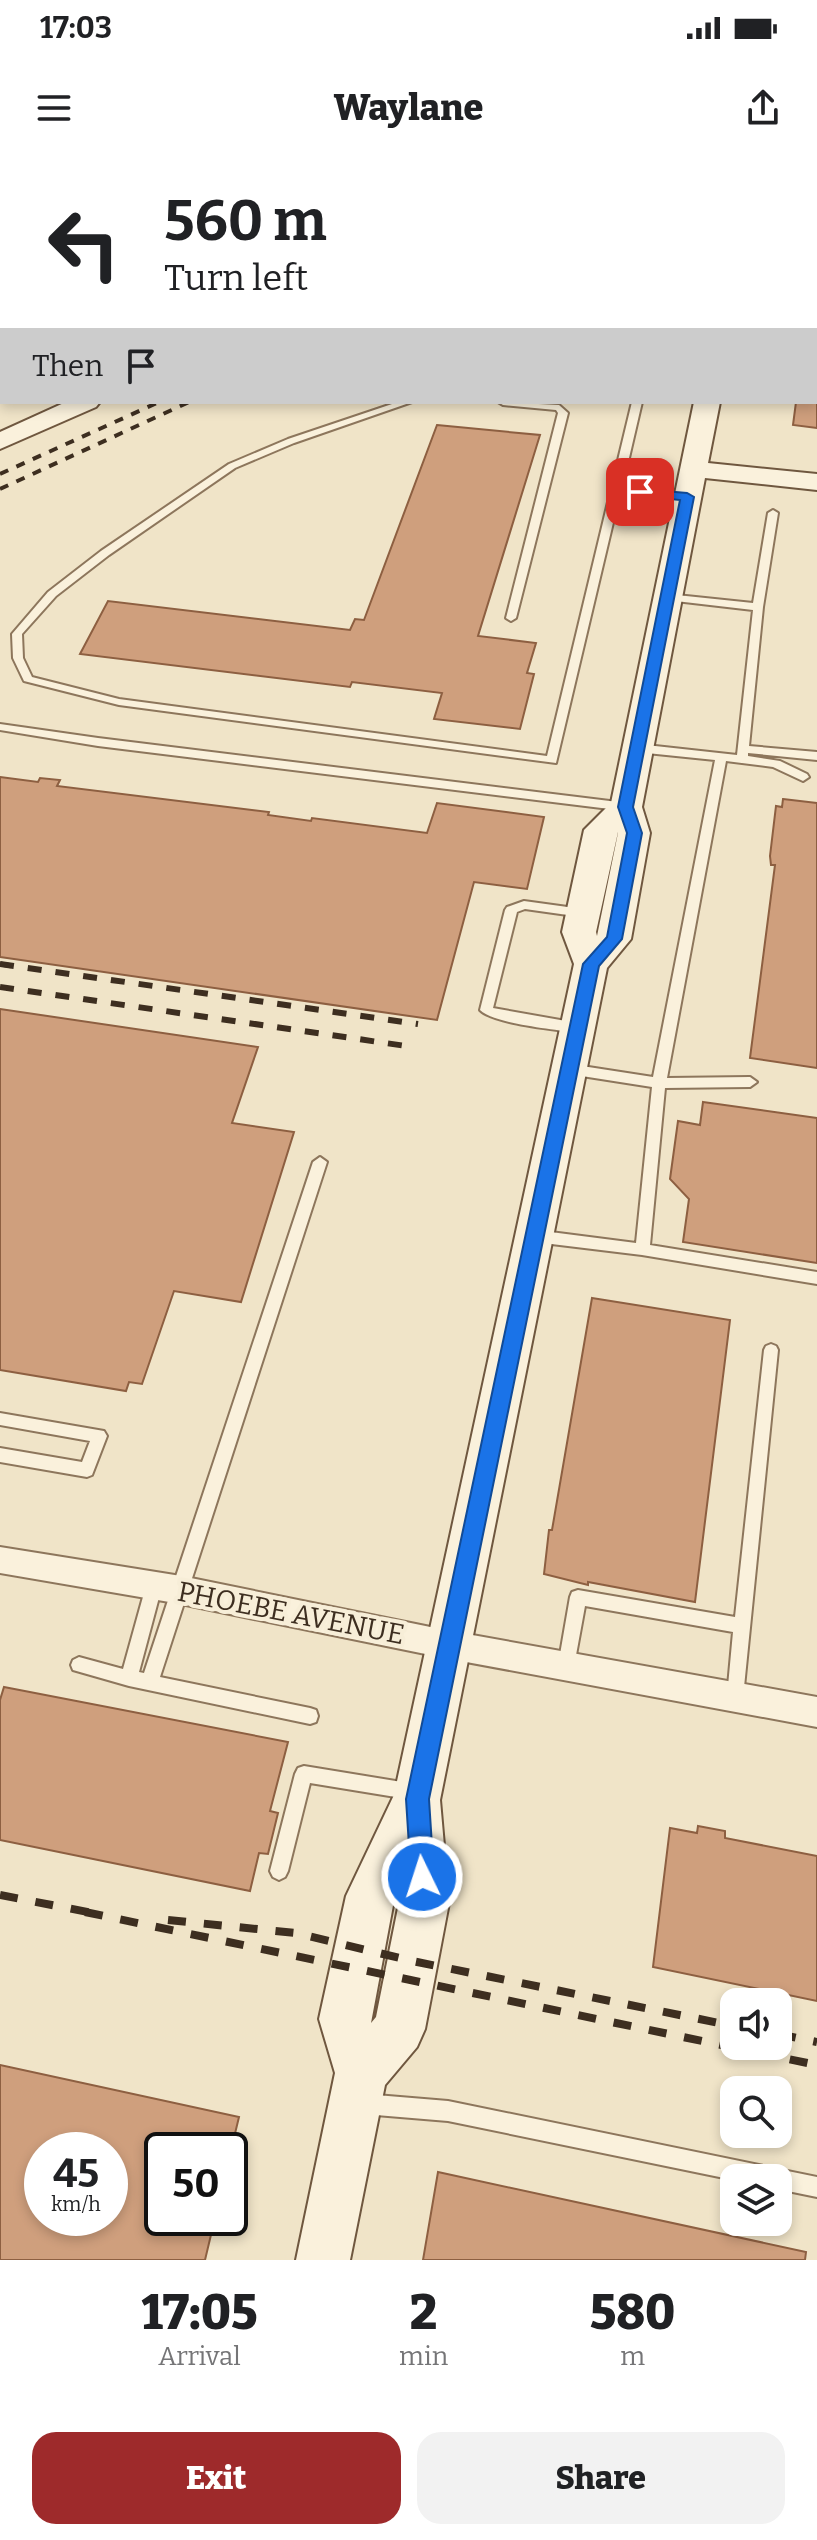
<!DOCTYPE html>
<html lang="en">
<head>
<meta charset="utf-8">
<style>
  :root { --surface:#fff; --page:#f2f2f2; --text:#202124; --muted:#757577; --accent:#9e2a2b }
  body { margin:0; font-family:Bitter,serif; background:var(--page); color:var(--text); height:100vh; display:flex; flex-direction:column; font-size:30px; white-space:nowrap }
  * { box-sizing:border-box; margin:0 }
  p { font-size:26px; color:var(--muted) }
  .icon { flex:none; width:44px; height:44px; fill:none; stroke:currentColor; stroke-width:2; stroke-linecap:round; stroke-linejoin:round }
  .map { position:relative; height:2100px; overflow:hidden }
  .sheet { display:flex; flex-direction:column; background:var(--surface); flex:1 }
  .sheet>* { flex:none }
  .guide { position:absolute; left:0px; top:0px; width:818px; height:244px; box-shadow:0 4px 12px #0003; background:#fff; color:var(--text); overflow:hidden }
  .controls { position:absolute; left:720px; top:1828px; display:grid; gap:16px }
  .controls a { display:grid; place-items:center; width:72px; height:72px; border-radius:16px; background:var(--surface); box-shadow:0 4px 12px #0003; font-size:40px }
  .speed { position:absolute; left:24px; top:1972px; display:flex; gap:16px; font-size:40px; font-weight:700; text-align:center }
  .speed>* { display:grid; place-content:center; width:104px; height:104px; border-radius:50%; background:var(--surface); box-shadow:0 4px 12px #0003; line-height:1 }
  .speed small { font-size:20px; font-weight:400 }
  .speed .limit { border:4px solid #111; border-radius:12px; background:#fff; color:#111 }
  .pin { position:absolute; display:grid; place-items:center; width:68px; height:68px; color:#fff; margin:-34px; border-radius:16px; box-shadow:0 4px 12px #0006 }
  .me { position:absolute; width:88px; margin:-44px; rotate:356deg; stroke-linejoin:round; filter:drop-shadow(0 0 6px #0008) }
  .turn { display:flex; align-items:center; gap:28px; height:168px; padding:0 32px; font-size:36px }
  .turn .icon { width:104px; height:104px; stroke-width:2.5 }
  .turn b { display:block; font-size:56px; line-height:68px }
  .then { display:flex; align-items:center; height:76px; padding:0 32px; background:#0003; gap:16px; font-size:30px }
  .eta { display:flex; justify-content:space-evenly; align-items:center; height:136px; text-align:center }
  .eta b { font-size:48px; font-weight:800; line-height:56px }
  .button { display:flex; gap:16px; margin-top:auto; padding:16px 32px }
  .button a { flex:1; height:92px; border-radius:24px; background:var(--accent); color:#fff; font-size:32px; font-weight:800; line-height:92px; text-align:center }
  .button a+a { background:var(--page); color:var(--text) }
  .status { display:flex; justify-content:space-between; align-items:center; height:56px; padding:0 40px; background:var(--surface); direction:ltr }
  .status svg { height:22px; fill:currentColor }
  header { display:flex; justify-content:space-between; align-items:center; height:104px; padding:0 32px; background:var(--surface); font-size:36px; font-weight:800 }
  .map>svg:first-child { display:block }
</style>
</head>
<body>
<div class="status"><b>17:03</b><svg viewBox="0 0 49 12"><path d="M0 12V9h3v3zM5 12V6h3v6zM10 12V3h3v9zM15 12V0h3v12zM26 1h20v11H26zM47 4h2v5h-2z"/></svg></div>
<header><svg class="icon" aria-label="menu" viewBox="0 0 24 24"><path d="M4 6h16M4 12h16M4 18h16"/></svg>Waylane<svg class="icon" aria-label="share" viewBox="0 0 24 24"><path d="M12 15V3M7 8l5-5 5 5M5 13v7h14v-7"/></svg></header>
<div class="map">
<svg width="817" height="2100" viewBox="0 0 817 2100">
  <rect width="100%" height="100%" fill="#f0e4c8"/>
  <path fill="#cf9f7d" stroke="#8d5f41" stroke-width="2" fill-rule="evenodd" d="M796,242H817V268L793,265Z
    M437,265L540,275L478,476L536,483L527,513L534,514L520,569L434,559L442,533L352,522L350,527L80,494L108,441L350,470L355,459L364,460Z
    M0,617L38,622L40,618L60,620L57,626L269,652L268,655L311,661L312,658L427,673L437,643L544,657L527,729L474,722L437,860L0,797Z
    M783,639L817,643V908L750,898L775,705H771L770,696L776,646L782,647Z
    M0,849L258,887L232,963L294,972L241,1142L174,1131L142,1224L129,1222L126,1231L0,1210Z
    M703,942L817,958V1103L683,1082L689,1039L670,1019L678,961L700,965Z
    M592,1138L730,1160L695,1442L588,1422V1425L544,1414L549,1370H552Z
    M4,1527L288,1582L270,1651L278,1653L268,1694L259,1693L250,1731L0,1680V1540Z
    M698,1666L725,1671V1678L817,1696V1841L653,1807L670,1668L697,1673Z
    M0,1905L239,1957L231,1990H162V2058H215L205,2100H0ZM42,1990H110V2058H42Z
    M438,2012L806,2092L805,2100H423Z"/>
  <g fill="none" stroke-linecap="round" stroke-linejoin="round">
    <g stroke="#8d765c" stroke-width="4">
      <path id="lane" d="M807,0H815V2H807Z
        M816,52H817V56H816Z
        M816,132L817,133V139L816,138Z
        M816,148H817V154H816Z
        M398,242H412L294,283L235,308L109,395L56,436L22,474L23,498L32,517L119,539L547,596L632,242H642L622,328L687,334L692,337L687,340L620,333L556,603L119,545L24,521L13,498L12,474L48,432L101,391L229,304L288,279Z
        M498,242L559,245L568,253L516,458L511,461L506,458L558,253L556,250L503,245Z
        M773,350L778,353L763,447L749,586L817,592V600L748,593V596L780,601L807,614L809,617L803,621L773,607L726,601L667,918L750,917L757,922L750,927L665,928L650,1085L817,1112V1124L642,1095L535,1082L530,1080L528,1076L530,1072L535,1070L636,1083L652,927L569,914L562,909L569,904L653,917L715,600L637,592L631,588L637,584L737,595L753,450L667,440L662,437L667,434L753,443L768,353Z
        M0,564L98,578L626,643L632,647L626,651L98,586L0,570Z
        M524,741L582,749L588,753L582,757L525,749L517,752L493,848L577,863L583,868L582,871L577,873C555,869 494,864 480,850L505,750L507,747Z
        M320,997L327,1002L160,1517L310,1548L316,1550L318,1556L316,1562L310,1564L129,1526L73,1510L71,1505L73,1500L79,1497L123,1509L146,1426L148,1421L154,1419L160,1421L162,1426L139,1512L144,1513L313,1002Z
        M771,1184L776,1186L778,1190L743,1537L741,1543L735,1545L729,1543L727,1537L733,1472L585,1446L574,1506L572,1511L566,1514L560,1511L558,1506L570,1437L572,1432L578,1430L735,1457L764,1190L766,1186Z
        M0,1253L104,1271L107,1276L92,1315L87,1317L0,1302V1288L82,1302L90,1281L0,1265Z
        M304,1606L414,1624L420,1626L423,1632L420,1638L414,1640L310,1623L288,1711L285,1717L279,1720L273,1717L270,1711L295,1614L298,1608Z
        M364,1934L448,1941L817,2017V2037L778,2029V2018H734V2020L448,1961L364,1954L357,1951L354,1944L357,1937Z"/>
    </g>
    <g stroke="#8d765c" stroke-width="4">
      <path id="street" d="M297,0H320L321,2H298Z
        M2,187V197L0,198V188Z
        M0,1387L181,1416L450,1471L817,1537V1567L450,1499L181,1444L0,1413Z"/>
    </g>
    <g stroke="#6f573f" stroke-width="4">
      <path id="secondary" d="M617,0H641L615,2Z
        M729,0H751L728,2Z
        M761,0H783V2H761Z
        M66,242H100L96,247L0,289V272Z
        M694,242H720L708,303L817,314V330L705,318L642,647L650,673L631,779L607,808L440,1640L449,1743L425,1869L417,1887L385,1925L350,2100H296L335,1913L319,1859L346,1736L394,1635L574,804L562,772L584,670L611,643ZM618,672V673L597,776L596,772ZM399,1729V1743L376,1857L371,1863L394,1740Z"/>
    </g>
    <use href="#lane" fill="#faf1dc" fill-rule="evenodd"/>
    <use href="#street" fill="#faf1dc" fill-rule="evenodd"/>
    <use href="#secondary" fill="#faf1dc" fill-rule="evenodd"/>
    <path stroke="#3d2e20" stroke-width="4" stroke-dasharray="9 9" stroke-linecap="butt" d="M699,2L704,0
      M0,314L159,242
      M0,329L189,242"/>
    <path stroke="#3d2e20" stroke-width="5" stroke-dasharray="11 11" stroke-linecap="butt" d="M0,804L13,806"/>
    <path stroke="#3d2e20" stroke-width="6" stroke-dasharray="14 14" stroke-linecap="butt" d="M0,804L418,864
      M0,827L413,887"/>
    <path stroke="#3d2e20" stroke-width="8" stroke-dasharray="18 18" stroke-linecap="butt" d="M0,1735L93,1753
      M85,1752L817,1905
      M168,1760L296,1773L412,1801L734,1866
      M778,1874L817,1882"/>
  </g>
  <path fill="#1a73e8" stroke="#114b97" stroke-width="2" d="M640,329L687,333L694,337L633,647L642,673L622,779L599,806L429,1639L434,1717L431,1725L422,1728L414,1725L411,1717L406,1639L583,804L607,777L627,673L618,647L680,340L636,335V330Z"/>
  <g text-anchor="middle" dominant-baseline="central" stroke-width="8" stroke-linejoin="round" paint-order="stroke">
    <g font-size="28" fill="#3d2e20" stroke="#f7eed8">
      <text transform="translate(291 1453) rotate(11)">PHOEBE AVENUE</text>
    </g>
  </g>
</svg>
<div class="controls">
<a><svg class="icon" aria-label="sound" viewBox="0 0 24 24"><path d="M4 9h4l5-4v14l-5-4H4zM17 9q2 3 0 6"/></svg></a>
<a><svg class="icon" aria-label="search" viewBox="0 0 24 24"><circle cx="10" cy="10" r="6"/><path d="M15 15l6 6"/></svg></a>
<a><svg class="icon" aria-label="layers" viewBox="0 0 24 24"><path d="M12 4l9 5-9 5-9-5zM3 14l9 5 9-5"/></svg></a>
</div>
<div class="speed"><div>45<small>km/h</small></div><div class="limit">50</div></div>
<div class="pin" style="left:640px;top:332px;background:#d93025"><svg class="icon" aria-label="arrive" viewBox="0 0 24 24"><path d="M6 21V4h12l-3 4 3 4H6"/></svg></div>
<svg class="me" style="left:422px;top:1717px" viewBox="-20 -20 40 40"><circle r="17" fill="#1a73e8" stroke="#fff" stroke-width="3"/><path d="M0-11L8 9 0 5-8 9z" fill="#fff"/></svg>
<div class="guide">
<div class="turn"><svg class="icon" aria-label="left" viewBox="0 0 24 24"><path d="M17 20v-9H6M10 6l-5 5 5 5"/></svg><div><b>560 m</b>Turn left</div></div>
<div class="then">Then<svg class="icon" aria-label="arrive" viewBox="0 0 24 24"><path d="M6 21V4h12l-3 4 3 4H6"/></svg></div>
</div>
</div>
<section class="sheet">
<div class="eta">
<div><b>17:05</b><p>Arrival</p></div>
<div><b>2</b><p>min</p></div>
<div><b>580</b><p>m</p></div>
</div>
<div class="button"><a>Exit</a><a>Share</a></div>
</section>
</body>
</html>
